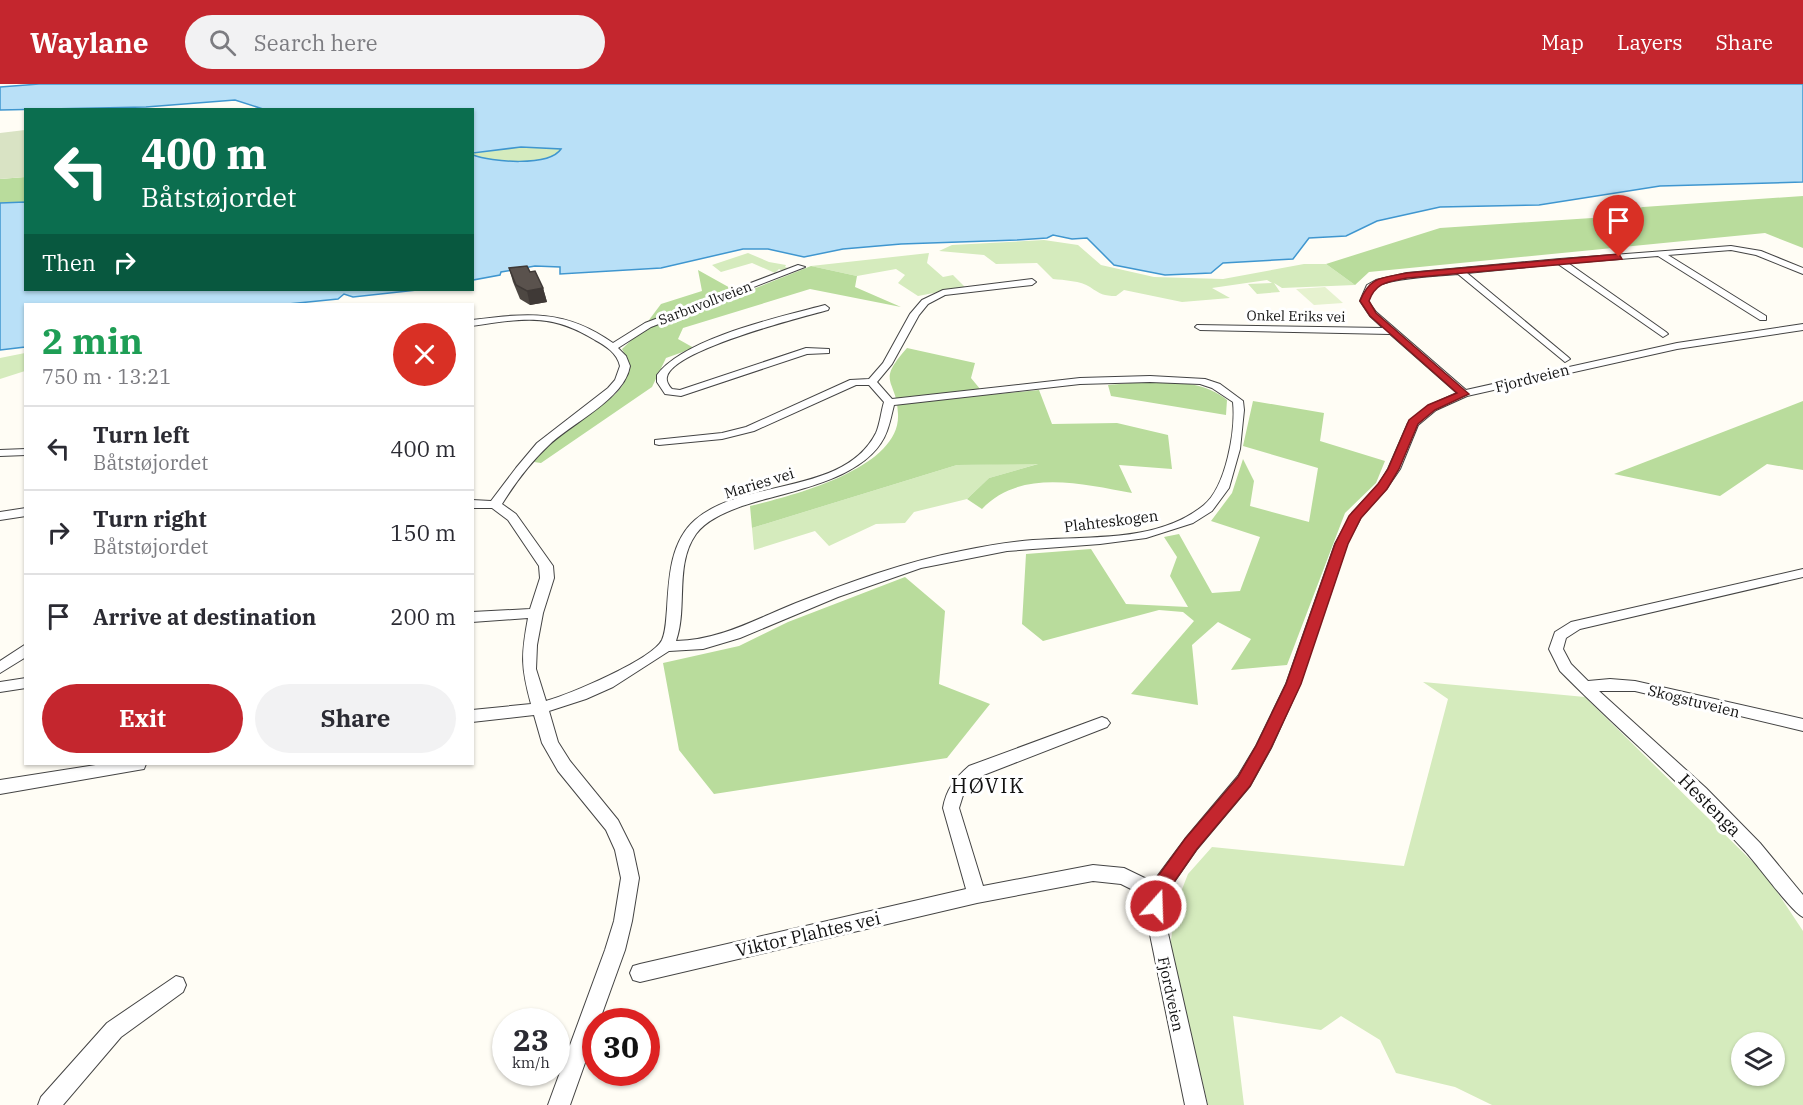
<!DOCTYPE html>
<html lang="en">
<head>
<meta charset="utf-8">
<style>
  :root { --surface:#fff; --page:#f2f2f3; --text:#2b2b33; --muted:#7c7c81; --line:#e1e1e2; --accent:#c4262e }
  body { margin:0; font-family:"IBM Plex Serif",serif; background:var(--page); color:var(--text); height:100vh; display:flex; flex-direction:column; font-size:22px; white-space:nowrap }
  * { box-sizing:border-box; margin:0 }
  p { font-size:20px; color:var(--muted) }
  .icon { flex:none; width:33px; height:33px; fill:none; stroke:currentColor; stroke-width:2; stroke-linecap:round; stroke-linejoin:round }
  .map { position:relative; flex:1; overflow:hidden }
  .drawer { position:absolute; left:24px; top:219px; width:450px; height:462px; display:flex; flex-direction:column; background:var(--surface); border-radius:0px; box-shadow:0 2px 4px #0004 }
  .drawer>* { flex:none }
  .banner { position:absolute; left:24px; top:24px; width:450px; height:183px; border-radius:0px; box-shadow:0 2px 4px #0004; background:#0b6e4f; color:#fff; overflow:hidden }
  .tools { position:absolute; left:1731px; top:948px; display:grid; gap:12px }
  .tools a { display:grid; place-items:center; width:54px; height:54px; border-radius:50%; background:var(--surface); box-shadow:0 2px 4px #0004; font-size:30px }
  .speed { position:absolute; left:492px; top:924px; display:flex; gap:12px; font-size:30px; font-weight:700; text-align:center }
  .speed>* { display:grid; place-content:center; width:78px; height:78px; border-radius:50%; background:var(--surface); box-shadow:0 2px 4px #0004; line-height:1 }
  .speed small { font-size:15px; font-weight:400 }
  .speed .limit { border:9px solid #d22; background:#fff; color:#111 }
  .pin { position:absolute; display:grid; place-items:center; width:51px; height:51px; color:#fff; margin:-62px -26px; border-radius:50% 50% 50% 0; rotate:-45deg; box-shadow:0 0 6px #0007 }
  .pin .icon { rotate:45deg }
  .me { position:absolute; width:66px; margin:-33px; rotate:20deg; stroke-linejoin:round; filter:drop-shadow(0 0 4px #0008) }
  .turn { display:flex; align-items:center; gap:21px; height:126px; padding:0 18px; font-size:27px }
  .turn .icon { width:78px; height:78px; stroke-width:2.5 }
  .turn b { display:block; font-size:42px; line-height:51px }
  .then { display:flex; align-items:center; height:57px; padding:0 18px; background:#0003; gap:12px; font-size:22px }
  .round { display:grid; place-items:center; flex:none; width:63px; height:63px; border-radius:32px; background:var(--page) }
  .head { display:flex; align-items:center; justify-content:space-between; height:102px; padding:0 18px }
  h1 { font-size:36px; font-weight:700; line-height:45px; color:#1e9e55 }
  .primary-button { display:flex; gap:12px; margin-top:auto; padding:12px 18px }
  .primary-button a { flex:1; height:69px; border-radius:36px; background:var(--accent); color:#fff; font-size:24px; font-weight:700; line-height:69px; text-align:center }
  .primary-button a+a { background:var(--page); color:var(--text) }
  ul { padding:0; list-style:none }
  li { display:flex; align-items:center; gap:18px; height:84px; padding:0 18px; border-top:2px solid var(--line) }
  li div { flex:1 }
  li b { display:block; font-size:22px }
  li em { font-style:normal }
  header { display:flex; align-items:center; gap:36px; box-sizing:border-box; height:84px; padding:0 30px; background:var(--accent); color:#fff }
  header strong { font-size:28px }
  nav { display:flex; gap:33px; margin-inline-start:auto; font-size:21px }
  .search { width:420px; height:54px; background:var(--page); display:flex; align-items:center; gap:15px; box-sizing:border-box; padding:0 21px; border-radius:33px; color:var(--muted); font-size:22px }
  .map>svg:first-child { display:block }
</style>
</head>
<body>
<header>
<strong>Waylane</strong>
<div class="search"><svg class="icon" aria-label="search" viewBox="0 0 24 24"><circle cx="10" cy="10" r="6"/><path d="M15 15l6 6"/></svg>Search here</div>
<nav><a>Map</a><a>Layers</a><a>Share</a></nav>
</header>
<div class="map">
<svg width="1803" height="1021" viewBox="0 0 1803 1021">
  <rect width="100%" height="100%" fill="#fffdf5"/>
  <path fill="#d5ebbd" fill-rule="evenodd" d="M473,52L629,67L564,84L473,89Z
    M1044,156L1078,161L1101,181L1154,193L1223,195L1304,180H1326L1355,201L1282,204L1274,199L1280,208L1257,210L1248,200L1272,199L1267,196L1212,204L1230,214L1182,218L1124,206L1116,212C1104,212 1100,210 1090,203C1081,197 1064,196 1053,195L1037,179L996,180L984,171L939,167L952,161Z
    M748,169L769,178L786,181L785,183L791,185L783,187L779,185L775,189L752,179L721,188L712,181Z
    M929,169L927,179L943,193L953,191L965,203L918,212L898,199L905,191L896,185L857,192L811,182Z
    M25,269V287L0,295V274Z
    M1041,379L989,394L967,415L914,428L905,439L876,440L829,462L815,447L754,466L752,444L957,381Z
    M1423,598L1585,613L1766,791L1803,847V1021H1492L1455,1003L1396,989L1380,956L1341,932L1321,946L1233,932L1244,1021H1208L1170,862L1177,818L1188,790L1212,763L1404,782L1448,615ZM1742,958H1774V992H1742Z"/>
  <path fill="#b9dc9c" d="M25,93V118L0,119V95Z
    M1803,112V164L1765,149L1369,188L1355,201L1326,180L1440,144L1592,134L1643,123Z
    M811,182L857,192L855,203L901,223L810,205L683,244L678,255L694,264L666,274L652,303L541,379L534,378C544,366 554,354 567,345C593,325 646,304 622,265L640,248L661,220L702,207L698,186L741,210Z
    M907,264L975,279L971,294L985,311L1039,306L1052,340L1117,339L1168,351L1172,385L1119,381L1132,409C1082,400 1021,384 982,425L967,415L989,394L1038,380L957,381L752,444L750,422C790,412 901,385 898,330C897,294 875,300 907,264Z
    M1142,298C1171,298 1203,296 1227,316L1226,331L1111,312L1108,301Z
    M1253,317L1324,329L1320,357L1385,377L1376,399L1345,429L1287,581L1231,586L1251,555L1218,538L1192,561L1198,621L1131,610L1194,537L1183,528L1159,526L1043,557L1022,540L1026,470L1091,465L1126,520L1188,523L1170,492L1177,473L1164,453L1179,450L1212,509L1240,507L1260,453L1211,437L1232,409L1243,375L1254,397L1250,422L1309,438L1318,384L1243,362Z
    M1803,317V386L1767,380L1720,412L1614,390Z
    M905,493L945,527L939,600L990,620L947,674L714,710L679,666L663,579L739,562L788,538Z"/>
  <path fill="#d9e3c4" d="M25,46V93L0,95V49Z"/>
  <path fill="#e6f2cf" d="M1325,203L1343,219L1314,221L1296,205Z"/>
  <path fill="#b9e0f7" stroke="#3f96cf" stroke-width="1.5" d="M39,0H1803V98L1660,102L1539,121L1440,123L1377,137L1346,152L1309,154L1293,175L1223,179L1211,189L1165,191L1114,181L1087,154L1072,155L1053,151L1047,154L1017,156L901,160L843,165L804,173L768,165H743L661,184L560,190V183L535,182L501,188L500,191L473,196V71C491,78 549,83 561,65L521,63L473,69L472,26H266L235,16L146,23L0,26V3Z
    M25,118L26,206H417L353,213L344,210L338,215L288,220H26L25,263L0,266V119Z"/>
  <g fill="none" stroke-linecap="round" stroke-linejoin="round">
    <g stroke="#444" stroke-width="2">
      <path id="minor" d="M1731,162L1761,167L1803,184V190L1756,171L1731,166L1668,171L1766,232V236H1760L1658,172L1568,179L1666,248L1668,250L1663,253L1558,180L1467,189L1568,273L1570,275L1565,278L1458,190C1442,191 1385,194 1374,204C1372,207 1370,213 1368,217L1376,228L1466,306L1677,259L1803,240V246L1677,265L1467,312L1436,326L1418,341L1400,385L1387,404L1361,433L1347,460L1300,600L1271,664L1250,702L1197,765L1165,811V836L1207,1021H1185L1147,836V813L1121,800L1093,797L977,819L640,898L633,896L630,889L633,882L640,880L966,805L943,724C946,706 955,694 969,682L1102,633L1107,635L1110,639L1107,643L981,692L964,708L959,724L983,802L1093,781L1124,784L1153,798L1185,755L1238,692L1256,662L1286,600L1335,460L1352,429L1379,400L1388,385L1408,339L1428,322L1457,309L1390,250L1200,246L1195,243L1197,241L1383,244L1370,232L1360,217L1367,201L1376,196L1407,189L1560,175Z
        M798,181L805,183L651,243L618,264L626,272L630,282C625,315 570,340 548,362C530,379 515,399 502,420L516,430L553,482L554,494L543,529L537,561L536,585L546,617C568,611 652,576 662,556C666,547 666,535 667,525C669,494 670,458 695,436C743,394 844,412 876,349C880,340 881,328 884,318L869,301H856L754,347L722,355L659,361L655,360V356L722,349L746,343L850,296L869,295L883,279L910,230L922,216L943,206L1032,195L1036,198L1032,201L945,211L928,220L919,231L892,280L877,298L892,315L1080,294L1150,292L1205,295L1220,300L1243,317L1244,326L1240,365L1229,404L1212,427L1193,439L1146,454L1100,460L1007,467L921,484L838,513L740,554L703,565L669,567L613,603L586,615L549,627L558,658L570,677L618,736L633,766L639,794L632,837L625,866L599,938H596V948L570,1021H548L605,866L614,837L621,794L615,766L606,746L558,687L542,659L534,631L472,638V626L531,620C521,583 521,572 528,534L472,538V528L530,525L540,494L539,482L508,436L492,424H472V416L491,417L516,384L537,359L608,304L615,296L620,282C617,269 606,262 595,256C550,228 522,235 472,242V236C528,229 565,225 613,259L645,239ZM1150,298L1200,300L1212,304L1233,318C1236,346 1226,403 1204,421C1158,459 1088,452 1033,456C1009,458 985,462 961,467C904,478 850,498 796,519C756,535 720,556 676,557C688,523 674,481 696,450C706,436 726,428 742,422C786,407 869,397 887,347C890,339 892,329 894,321L1080,300Z
        M825,221L829,224L828,226C802,233 672,266 667,293C666,297 669,302 672,305L680,306L806,264L829,265V269L807,270L681,312L665,310L657,298V291C684,254 780,233 825,221Z
        M26,365V371L0,372V366Z
        M26,424V432L0,436V428Z
        M1803,485V493L1580,545L1566,554L1563,565L1571,580L1588,597L1610,595L1635,597L1803,635V647L1635,607H1599L1706,704L1760,759L1803,811V833C1792,829 1756,778 1743,765C1685,702 1620,648 1560,587L1549,565L1555,548L1571,538Z
        M26,560V573L0,589V577Z
        M26,594V604L0,608V598Z
        M102,680H146L144,685L138,686L0,710V696Z
        M176,892L183,894L186,901L183,908L121,953L63,1021H38L41,1013L107,939Z"/>
    </g>
    <use href="#minor" fill="#fff" fill-rule="evenodd"/>
  </g>
  <path fill="#4d4742" d="M509,184L530,188L543,204L547,218L530,221L520,215L513,198Z"/>
  <path fill="#3f3936" d="M543,204L547,218L530,221L527,207Z"/>
  <path fill="#5a524d" stroke="#3f3936" stroke-width="1.5" d="M527,182L530,188L535,187L543,204L527,207L516,201L509,184Z"/>
  <path fill="#c4262e" stroke="#7f191e" stroke-width="1.5" d="M1619,170L1622,175L1407,194C1388,198 1376,198 1369,217L1376,229L1469,310L1435,326L1418,340L1399,385L1387,405L1361,434L1348,460L1301,600L1271,664L1250,702L1197,765L1165,811L1163,828L1156,831L1149,828L1147,822L1150,803L1185,755L1238,693L1256,662L1286,600L1335,460L1349,432L1378,400L1388,385L1409,336L1428,321L1457,309L1370,232L1360,217C1370,192 1382,194 1407,189Z"/>
  <g text-anchor="middle" dominant-baseline="central" stroke-width="6" stroke-linejoin="round" paint-order="stroke">
    <g font-size="14" fill="#111" stroke="#fff">
      <text transform="translate(705 219) rotate(-21)">Sarbuvollveien</text>
      <text transform="translate(1296 232) rotate(1)">Onkel Eriks vei</text>
    </g>
    <g font-size="15" fill="#111" stroke="#fff">
      <text transform="translate(1532 294) rotate(-14)">Fjordveien</text>
      <text transform="translate(759 399) rotate(-17)">Maries vei</text>
      <text transform="translate(1111 437) rotate(-7)">Plahteskogen</text>
      <text transform="translate(1694 617) rotate(14)">Skogstuveien</text>
      <text transform="translate(1171 910) rotate(78)">Fjordveien</text>
    </g>
    <g font-size="18" fill="#111" stroke="#fff">
      <text transform="translate(1710 721) rotate(45)">Hestenga</text>
      <text transform="translate(808 850) rotate(-13)">Viktor Plahtes vei</text>
    </g>
    <g font-size="21" letter-spacing="1.5" fill="#111" stroke="#fff">
      <text x="988" y="701">HØVIK</text>
    </g>
  </g>
</svg>
<div class="tools">
<a><svg class="icon" aria-label="layers" viewBox="0 0 24 24"><path d="M12 4l9 5-9 5-9-5zM3 14l9 5 9-5"/></svg></a>
</div>
<div class="speed"><div>23<small>km/h</small></div><div class="limit">30</div></div>
<div class="pin" style="left:1619px;top:173px;background:#d93025"><svg class="icon" aria-label="arrive" viewBox="0 0 24 24"><path d="M6 21V4h12l-3 4 3 4H6"/></svg></div>
<svg class="me" style="left:1156px;top:822px" viewBox="-20 -20 40 40"><circle r="17" fill="#c4262e" stroke="#fff" stroke-width="3"/><path d="M0-11L8 9 0 5-8 9z" fill="#fff"/></svg>
<div class="banner">
<div class="turn"><svg class="icon" aria-label="left" viewBox="0 0 24 24"><path d="M17 20v-9H6M10 6l-5 5 5 5"/></svg><div><b>400 m</b>Båtstøjordet</div></div>
<div class="then">Then<svg class="icon" aria-label="right" viewBox="0 0 24 24"><path d="M7 20v-9h11M14 6l5 5-5 5"/></svg></div>
</div>
<section class="drawer">
<div class="head"><div><h1>2 min</h1><p>750 m · 13:21</p></div><a class="round" style="background:#d93025;color:#fff"><svg class="icon" aria-label="close" viewBox="0 0 24 24"><path d="M6 6l12 12M18 6L6 18"/></svg></a></div>
<ul>
<li><svg class="icon" aria-label="left" viewBox="0 0 24 24"><path d="M17 20v-9H6M10 6l-5 5 5 5"/></svg><div><b>Turn left</b><p>Båtstøjordet</p></div><em>400 m</em></li>
<li><svg class="icon" aria-label="right" viewBox="0 0 24 24"><path d="M7 20v-9h11M14 6l5 5-5 5"/></svg><div><b>Turn right</b><p>Båtstøjordet</p></div><em>150 m</em></li>
<li><svg class="icon" aria-label="arrive" viewBox="0 0 24 24"><path d="M6 21V4h12l-3 4 3 4H6"/></svg><div><b>Arrive at destination</b></div><em>200 m</em></li>
</ul>
<div class="primary-button"><a>Exit</a><a>Share</a></div>
</section>
</div>
</body>
</html>
